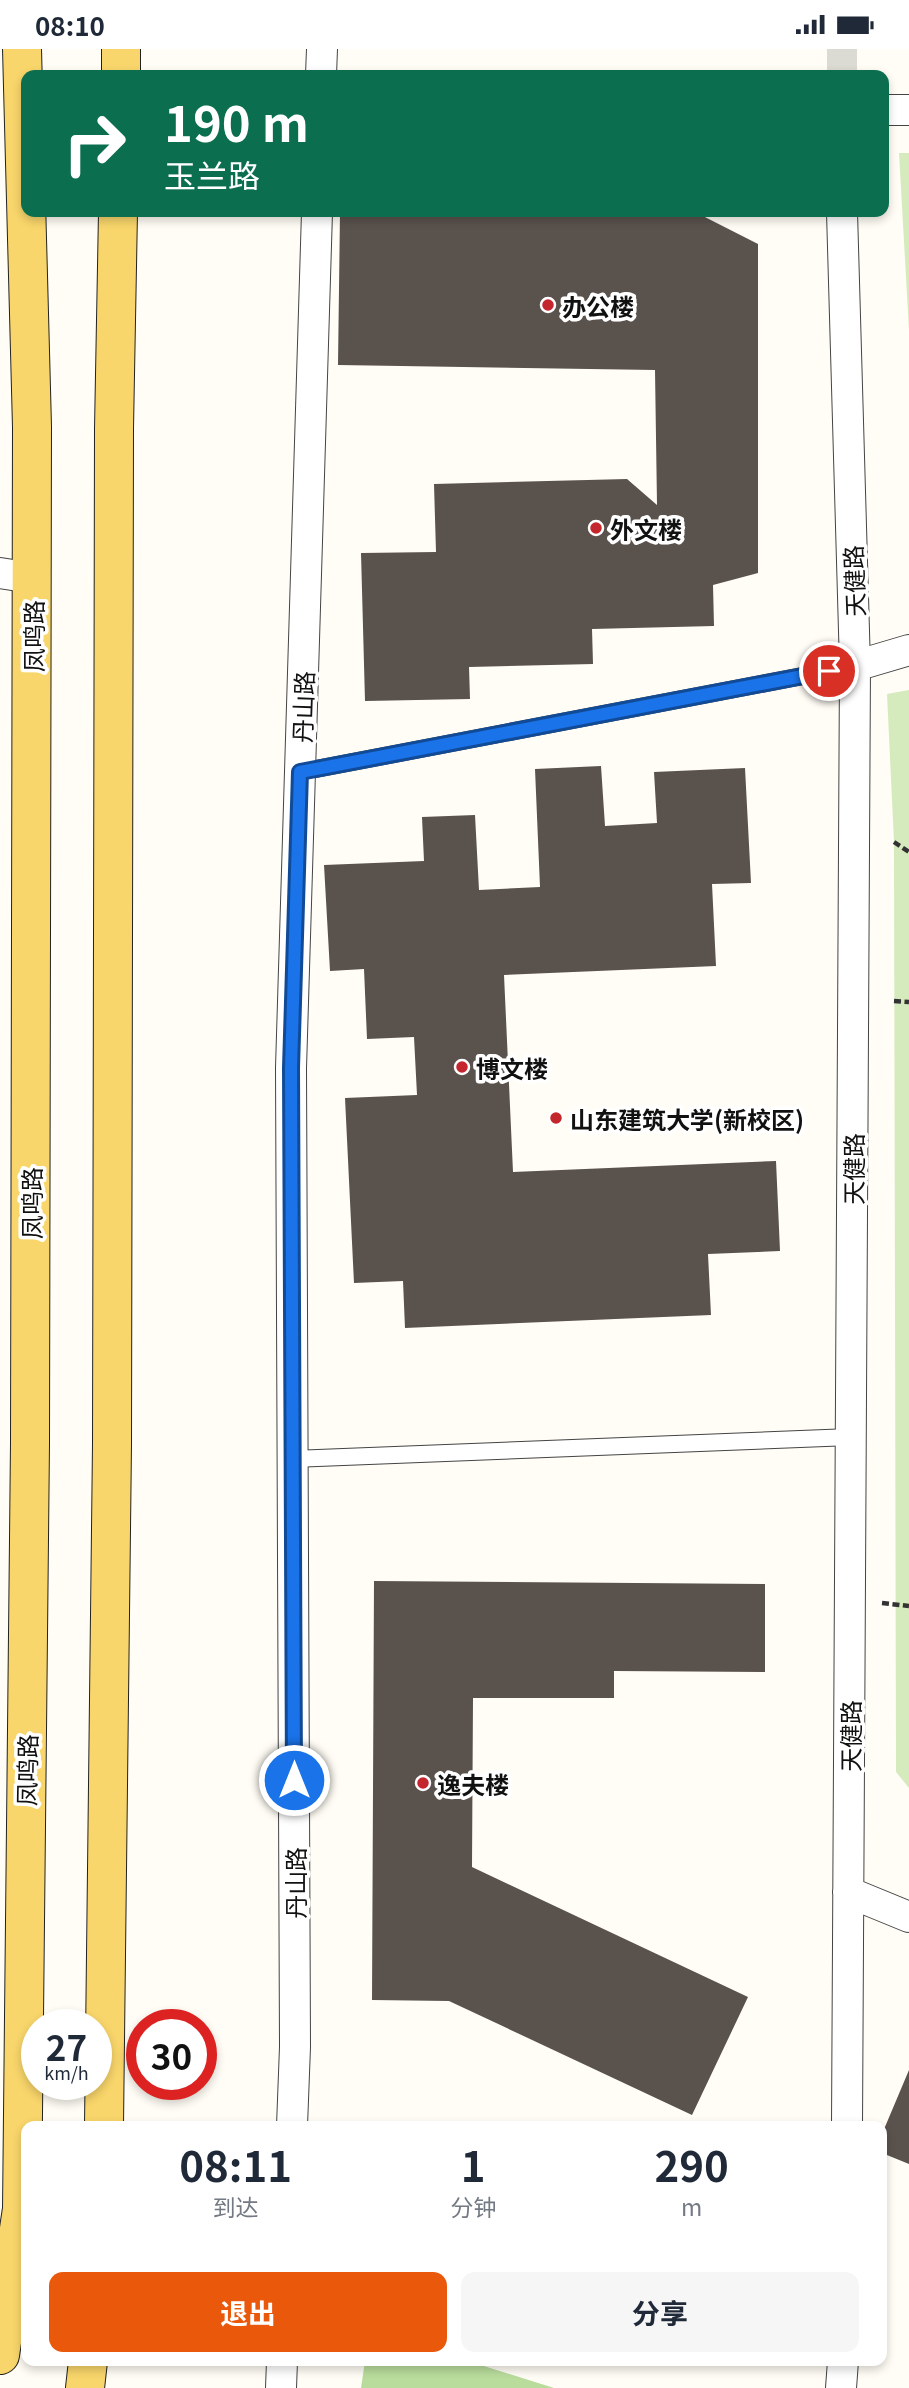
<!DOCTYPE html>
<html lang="zh">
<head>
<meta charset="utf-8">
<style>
  :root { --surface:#fff; --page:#f6f6f7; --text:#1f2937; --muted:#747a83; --accent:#ea580c }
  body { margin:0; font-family:Georgia,"Noto Sans SC",serif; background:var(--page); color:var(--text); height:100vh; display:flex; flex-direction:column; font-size:26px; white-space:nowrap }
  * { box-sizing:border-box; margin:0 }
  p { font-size:23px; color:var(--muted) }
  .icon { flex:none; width:38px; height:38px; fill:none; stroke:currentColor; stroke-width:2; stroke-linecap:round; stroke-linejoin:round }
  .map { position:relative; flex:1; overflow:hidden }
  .panel { position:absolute; left:21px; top:2072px; width:866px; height:245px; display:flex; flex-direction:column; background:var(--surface); border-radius:14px; box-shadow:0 4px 10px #0003 }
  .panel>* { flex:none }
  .hud { position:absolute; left:21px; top:21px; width:868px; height:147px; border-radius:14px; box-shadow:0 4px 10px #0003; background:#0b6e4f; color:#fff; overflow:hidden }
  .speed { position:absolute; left:21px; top:1960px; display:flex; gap:14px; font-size:35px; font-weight:700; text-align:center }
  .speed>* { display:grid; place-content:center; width:91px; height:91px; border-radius:50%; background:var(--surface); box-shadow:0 4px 10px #0003; line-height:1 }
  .speed small { font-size:18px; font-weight:400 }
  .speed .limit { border:10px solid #d22; background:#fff; color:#111 }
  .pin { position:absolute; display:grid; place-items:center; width:60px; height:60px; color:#fff; margin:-30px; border:4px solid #fff; border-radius:50%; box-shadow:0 2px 7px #0007 }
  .me { position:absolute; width:77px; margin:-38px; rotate:0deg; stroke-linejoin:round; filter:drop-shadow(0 0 5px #0008) }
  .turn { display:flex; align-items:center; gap:24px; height:147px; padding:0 28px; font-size:32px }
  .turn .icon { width:91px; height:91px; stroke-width:2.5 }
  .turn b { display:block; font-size:49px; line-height:60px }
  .eta { display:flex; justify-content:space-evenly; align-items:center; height:119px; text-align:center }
  .eta b { font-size:42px; font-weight:700; line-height:49px }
  .action { display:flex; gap:14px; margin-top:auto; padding:14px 28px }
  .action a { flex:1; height:80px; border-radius:14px; background:var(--accent); color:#fff; font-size:28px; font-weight:700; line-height:80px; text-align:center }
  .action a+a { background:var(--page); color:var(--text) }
  .status { display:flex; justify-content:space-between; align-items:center; height:49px; padding:0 35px; background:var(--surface); direction:ltr }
  .status svg { height:19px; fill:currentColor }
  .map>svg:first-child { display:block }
</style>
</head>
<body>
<div class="status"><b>08:10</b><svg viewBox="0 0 49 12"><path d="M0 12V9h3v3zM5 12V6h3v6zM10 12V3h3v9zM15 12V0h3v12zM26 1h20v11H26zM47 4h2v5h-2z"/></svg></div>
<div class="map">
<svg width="909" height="2339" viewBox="0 0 909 2339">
  <rect width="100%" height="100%" fill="#fffdf5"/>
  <path fill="#d5ebbd" d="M899,104H909V281Z
    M909,641V1739L896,1723L894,793L887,645Z"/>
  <path fill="#b9dc9c" d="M365,2312H468L554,2339H361Z"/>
  <path fill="#5a524d" d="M340,163H695L758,195V524L713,536L714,577L592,580L593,615L469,618L470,650L365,652L361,504L436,503L434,435L627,430L657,456L655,321L338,316Z
    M601,717L605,777L657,774L654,723L745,719L751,834L712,835L716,917L504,926L513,1123L776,1112L780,1202L708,1205L711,1266L405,1279L403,1232L354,1234L345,1049L417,1046L414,988L367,990L364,920L330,922L324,816L424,812L422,768L475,766L479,841L540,838L535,720Z
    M374,1532L765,1535V1623L614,1622V1649H473L472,1818L748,1948L692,2066L449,1952L372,1951Z
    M909,2021V2115L882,2104V2085Z"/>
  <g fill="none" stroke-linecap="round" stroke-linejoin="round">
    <path stroke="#dbdad3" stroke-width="30" stroke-dasharray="30 15" stroke-linecap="butt" d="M842,26V0"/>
    <g stroke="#444" stroke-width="18">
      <path id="service" d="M300,723L855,617
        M292,1410L851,1388"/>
    </g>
    <g stroke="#444" stroke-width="32">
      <path id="minor" d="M321,26L322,0
        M884,61H909
        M842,163L855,617L847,2077
        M0,524L32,529
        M855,617L909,601
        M848,1843L909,1868
        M292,2077L295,1998L291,1019L317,163
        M281,2339L282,2312
        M841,2339L843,2312"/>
    </g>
    <g stroke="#222" stroke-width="40">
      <path id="primary" d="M121,26V0
        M104,2077L112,1395L114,380L118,163
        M0,2306L22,2160L30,1394L32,378L22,0
        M85,2339L88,2312"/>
    </g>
    <path stroke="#333" stroke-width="4.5" stroke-dasharray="7 3.5" stroke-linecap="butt" d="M894,793L909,803
      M894,952L909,953
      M882,1554L909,1557"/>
    <use href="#service" stroke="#fff" stroke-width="16"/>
    <use href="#minor" stroke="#fff" stroke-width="30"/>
    <use href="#primary" stroke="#f9d66b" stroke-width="38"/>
  </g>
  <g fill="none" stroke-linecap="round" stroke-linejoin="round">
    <g stroke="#114b97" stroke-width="18">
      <path id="route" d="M294,1731L291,1019L300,723L829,622"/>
    </g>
    <use href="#route" stroke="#1a73e8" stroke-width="12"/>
  </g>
  <g fill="#c4262e" stroke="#fff" stroke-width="2.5">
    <circle cx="548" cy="256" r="7"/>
    <circle cx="596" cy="479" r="7"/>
    <circle cx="462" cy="1018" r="7"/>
    <circle cx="556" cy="1069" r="7"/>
    <circle cx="423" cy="1734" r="7"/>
  </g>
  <g text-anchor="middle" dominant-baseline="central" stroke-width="7" stroke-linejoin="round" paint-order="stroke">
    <g font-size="24" font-weight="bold" fill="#111" stroke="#fff" text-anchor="start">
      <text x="562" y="256">办公楼</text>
      <text x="610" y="479">外文楼</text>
      <text x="476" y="1018">博文楼</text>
      <text x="570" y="1069">山东建筑大学(新校区)</text>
      <text x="437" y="1734">逸夫楼</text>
    </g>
    <g font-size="24" fill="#111" stroke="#fff">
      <text transform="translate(853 532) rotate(-92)">天健路</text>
      <text transform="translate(32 587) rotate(-90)">凤鸣路</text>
      <text transform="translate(302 658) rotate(-88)">丹山路</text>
      <text transform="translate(852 1120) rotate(-90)">天健路</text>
      <text transform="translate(30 1154) rotate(-90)">凤鸣路</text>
      <text transform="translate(849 1687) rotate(-90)">天健路</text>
      <text transform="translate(26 1721) rotate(-89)">凤鸣路</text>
      <text transform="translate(294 1834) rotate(-90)">丹山路</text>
    </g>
  </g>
</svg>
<div class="speed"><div>27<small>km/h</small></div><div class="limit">30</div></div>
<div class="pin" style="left:829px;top:622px;background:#d93025"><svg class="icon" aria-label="arrive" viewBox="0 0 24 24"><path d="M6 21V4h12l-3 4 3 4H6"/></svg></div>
<svg class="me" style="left:294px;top:1731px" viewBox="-20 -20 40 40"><circle r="17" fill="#1a73e8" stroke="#fff" stroke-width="3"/><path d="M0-11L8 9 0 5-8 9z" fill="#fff"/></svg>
<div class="hud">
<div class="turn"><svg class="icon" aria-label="right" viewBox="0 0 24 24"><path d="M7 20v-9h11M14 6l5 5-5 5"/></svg><div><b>190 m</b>玉兰路</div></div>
</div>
<section class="panel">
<div class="eta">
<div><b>08:11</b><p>到达</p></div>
<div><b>1</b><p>分钟</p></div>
<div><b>290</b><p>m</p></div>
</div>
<div class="action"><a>退出</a><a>分享</a></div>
</section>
</div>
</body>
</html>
